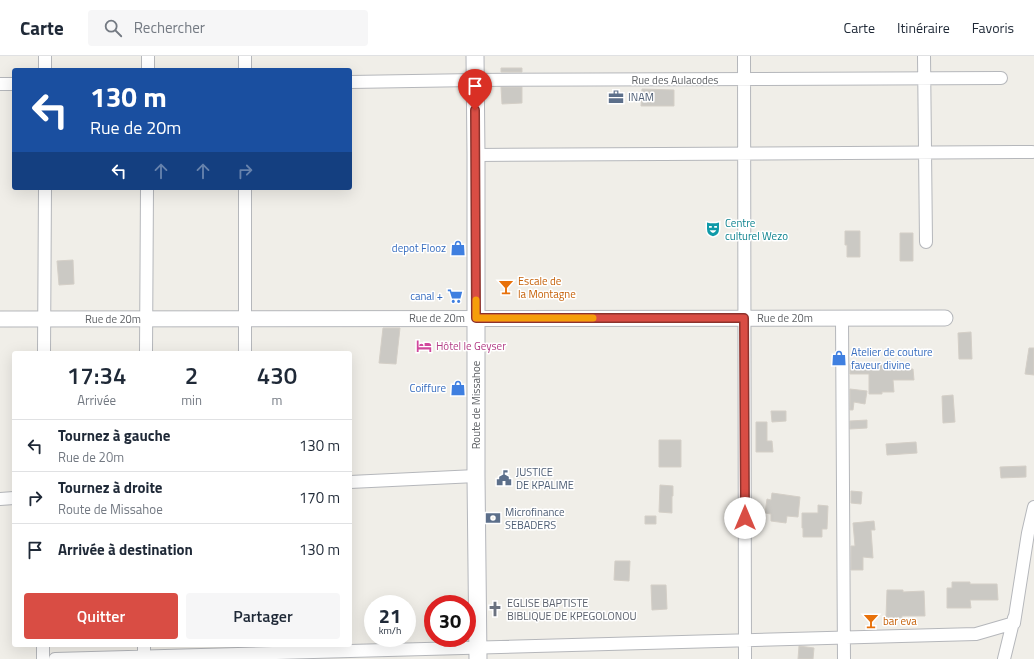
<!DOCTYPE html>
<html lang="fr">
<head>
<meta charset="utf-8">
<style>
  :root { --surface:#fff; --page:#f6f6f7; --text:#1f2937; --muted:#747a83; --line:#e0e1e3; --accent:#d94d44 }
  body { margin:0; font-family:"Titillium Web",sans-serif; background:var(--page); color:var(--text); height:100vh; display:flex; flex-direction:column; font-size:15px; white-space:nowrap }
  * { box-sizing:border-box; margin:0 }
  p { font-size:13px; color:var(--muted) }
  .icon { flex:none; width:22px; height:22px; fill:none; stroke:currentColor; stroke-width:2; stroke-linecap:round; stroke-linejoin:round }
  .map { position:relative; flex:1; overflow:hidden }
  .panel { position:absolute; left:12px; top:295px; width:340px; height:296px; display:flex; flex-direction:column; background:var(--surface); border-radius:4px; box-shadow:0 4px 16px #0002 }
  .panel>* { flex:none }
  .top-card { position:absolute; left:12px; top:12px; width:340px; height:122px; border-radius:4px; box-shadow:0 4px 16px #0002; background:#1a4fa0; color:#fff; overflow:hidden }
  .speed { position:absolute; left:364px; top:539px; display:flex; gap:8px; font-size:20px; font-weight:700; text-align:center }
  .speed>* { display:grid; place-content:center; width:52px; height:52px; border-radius:50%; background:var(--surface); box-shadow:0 4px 16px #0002; line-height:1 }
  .speed small { font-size:10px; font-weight:400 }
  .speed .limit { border:6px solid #d22; background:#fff; color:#111 }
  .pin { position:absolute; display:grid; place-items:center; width:34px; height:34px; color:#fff; margin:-41px -17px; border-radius:50% 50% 50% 0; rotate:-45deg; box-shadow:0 0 4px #0007 }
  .pin .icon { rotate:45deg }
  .me { position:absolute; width:44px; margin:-22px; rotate:0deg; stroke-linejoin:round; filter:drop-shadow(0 0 3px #0008) }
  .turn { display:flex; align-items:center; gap:14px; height:84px; padding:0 12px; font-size:18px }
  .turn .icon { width:52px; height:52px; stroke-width:2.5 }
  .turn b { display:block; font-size:28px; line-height:34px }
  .lanes { display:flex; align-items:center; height:38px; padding:0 12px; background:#0003; justify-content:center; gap:20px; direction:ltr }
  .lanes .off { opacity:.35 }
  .eta { display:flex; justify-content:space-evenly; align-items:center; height:68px; text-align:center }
  .eta b { font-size:24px; font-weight:600; line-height:28px }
  .button { display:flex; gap:8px; margin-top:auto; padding:8px 12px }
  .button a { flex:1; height:46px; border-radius:4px; background:var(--accent); color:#fff; font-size:16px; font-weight:600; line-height:46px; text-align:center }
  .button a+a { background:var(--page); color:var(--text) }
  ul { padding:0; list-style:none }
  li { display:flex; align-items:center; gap:12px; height:52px; padding:0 12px; border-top:1px solid var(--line) }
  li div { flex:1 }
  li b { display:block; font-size:15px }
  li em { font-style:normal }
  header { display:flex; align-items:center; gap:24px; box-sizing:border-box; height:56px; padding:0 20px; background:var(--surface); border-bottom:1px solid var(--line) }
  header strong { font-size:19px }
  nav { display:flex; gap:22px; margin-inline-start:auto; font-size:14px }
  .search { width:280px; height:36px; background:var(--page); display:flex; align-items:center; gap:10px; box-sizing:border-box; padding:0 14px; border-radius:4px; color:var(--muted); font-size:15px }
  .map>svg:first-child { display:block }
</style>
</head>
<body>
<header>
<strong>Carte</strong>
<div class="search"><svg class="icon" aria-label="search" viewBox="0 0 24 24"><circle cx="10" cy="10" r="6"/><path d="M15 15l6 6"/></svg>Rechercher</div>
<nav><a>Carte</a><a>Itinéraire</a><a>Favoris</a></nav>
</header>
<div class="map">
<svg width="1034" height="603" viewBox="0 0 1034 603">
  <rect width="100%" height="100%" fill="#f0eee8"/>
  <path fill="#cbc9c4" stroke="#d4cfc7" d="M501,12H522V16H501Z
    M501,31H522V47L502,48Z
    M642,33L674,34V50H641Z
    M845,175H860V201H847V189H845Z
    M900,177H913V205H900Z
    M73,204L74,228L59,229L57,205Z
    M383,272H400L396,308L379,307Z
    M971,276L972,303H959L958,277Z
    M1029,292H1034V319L1025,318Z
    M850,307L893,309V314L913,313L914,324H893L894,336H882V338H869V318H850Z
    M850,333L867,335L865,348L854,346L853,354H850Z
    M953,339L955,366L943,367L942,340Z
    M771,355H786V365L772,366Z
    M867,364V372L850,373V365Z
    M756,366H767V385H772L773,396H756Z
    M659,384H681V411H659Z
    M916,386L917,397L887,399L886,388Z
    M1026,410V421L1001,422L1000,411Z
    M660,429L673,430V440H672V457L659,456Z
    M851,435L862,436L861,448L851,447Z
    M772,437L800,441L798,461L787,460L786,467L771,465V458L765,457L767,443L771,444Z
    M818,449L828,450L827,473H822V481H803V472H802V457H818Z
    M645,460H656V468H645Z
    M874,465L875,474H871L873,502L863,501V514H851V490H855L853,467Z
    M615,505H630L629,525L614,524Z
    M952,526H970V528H997L998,544H970L971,552H947V532H952Z
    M651,529H666L667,553L652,554Z
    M887,534H903V536L924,535L925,560H902V562L886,561Z
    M799,590L814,592L813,603H798Z"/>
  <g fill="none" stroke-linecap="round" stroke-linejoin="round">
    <g stroke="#b5b7bb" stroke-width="14">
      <path id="minor" d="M245,0V14
        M744,0L745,603
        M924,0L926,186
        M45,14V0
        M148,14V0
        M350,26L475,24L1001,22
        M0,28H14
        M476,99L1032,96
        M842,263L844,603
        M44,297L45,132
        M146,297L147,132
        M245,297V132
        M350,426L476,420
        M0,443L14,442
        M43,603V589
        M55,603L976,578L1014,567L1028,477L1034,451
        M144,603V589
        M1004,603L1014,562"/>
    </g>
    <g stroke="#b5b7bb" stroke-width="17">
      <path id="tertiary" d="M0,263L945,262"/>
    </g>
    <g stroke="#b4b6bb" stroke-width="19">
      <path id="secondary" d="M475,0L476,99V420L478,603"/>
    </g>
    <use href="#minor" stroke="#fff" stroke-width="12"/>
    <use href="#tertiary" stroke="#fff" stroke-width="15"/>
    <use href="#secondary" stroke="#fff" stroke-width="17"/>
  </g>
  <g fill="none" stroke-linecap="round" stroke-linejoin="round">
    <g stroke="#8d322c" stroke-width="10">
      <path id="route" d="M475,54L476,262H744L745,462"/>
    </g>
    <use href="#route" stroke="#d94d44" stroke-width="7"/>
    <path stroke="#f59e0b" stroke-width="7" d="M476,244V262H593"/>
  </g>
  <defs>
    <g id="office-bare" transform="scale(1.2)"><path d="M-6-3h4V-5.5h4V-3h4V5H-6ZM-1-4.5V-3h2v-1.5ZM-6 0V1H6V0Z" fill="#5c6f8a" stroke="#fff" stroke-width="2.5" paint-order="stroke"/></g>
    <g id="theatre-bare" transform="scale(1.2)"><path d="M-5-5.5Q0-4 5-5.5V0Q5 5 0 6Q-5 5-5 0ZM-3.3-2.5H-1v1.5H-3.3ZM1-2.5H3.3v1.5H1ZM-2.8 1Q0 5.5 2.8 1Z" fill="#0f9aa8" stroke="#fff" stroke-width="2.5" paint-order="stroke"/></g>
    <g id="shop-bare" transform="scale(1.2)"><path d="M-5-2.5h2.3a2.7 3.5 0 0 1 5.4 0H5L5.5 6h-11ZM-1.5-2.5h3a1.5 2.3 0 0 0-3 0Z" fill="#3f7fe0" stroke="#fff" stroke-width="2.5" paint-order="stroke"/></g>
    <g id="bar-bare" transform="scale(1.2)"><path d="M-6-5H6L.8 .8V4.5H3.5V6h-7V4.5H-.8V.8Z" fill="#e8710a" stroke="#fff" stroke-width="2.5" paint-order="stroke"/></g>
    <g id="supermarket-bare" transform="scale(1.2)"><path d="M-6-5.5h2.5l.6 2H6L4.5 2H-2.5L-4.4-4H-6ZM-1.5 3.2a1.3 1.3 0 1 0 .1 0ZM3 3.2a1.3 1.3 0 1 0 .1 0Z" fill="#3f7fe0" stroke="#fff" stroke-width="2.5" paint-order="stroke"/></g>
    <g id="hotel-bare" transform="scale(1.2)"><path d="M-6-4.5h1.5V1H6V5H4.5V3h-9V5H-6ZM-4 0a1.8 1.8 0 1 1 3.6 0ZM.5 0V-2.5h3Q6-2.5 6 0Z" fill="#d1479c" stroke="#fff" stroke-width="2.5" paint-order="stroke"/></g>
    <g id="civic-bare" transform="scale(1.2)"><path d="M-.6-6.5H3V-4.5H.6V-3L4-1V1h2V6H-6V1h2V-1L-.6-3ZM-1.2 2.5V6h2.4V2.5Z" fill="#5c6f8a" stroke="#fff" stroke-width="2.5" paint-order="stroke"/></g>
    <g id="bank-bare" transform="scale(1.2)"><path d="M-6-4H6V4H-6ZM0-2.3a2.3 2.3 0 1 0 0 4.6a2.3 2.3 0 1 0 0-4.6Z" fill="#5c6f8a" stroke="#fff" stroke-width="2.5" paint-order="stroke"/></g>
    <g id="church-bare" transform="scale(1.2)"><path d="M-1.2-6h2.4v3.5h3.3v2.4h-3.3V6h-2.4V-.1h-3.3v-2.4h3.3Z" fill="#6b7280" stroke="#fff" stroke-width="2.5" paint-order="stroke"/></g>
  </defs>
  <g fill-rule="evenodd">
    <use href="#office-bare" x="616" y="41"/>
    <use href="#theatre-bare" x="713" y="173"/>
    <use href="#shop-bare" x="458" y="192"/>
    <use href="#bar-bare" x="506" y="231"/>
    <use href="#supermarket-bare" x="455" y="240"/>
    <use href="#hotel-bare" x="424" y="290"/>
    <use href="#shop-bare" x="839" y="302"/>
    <use href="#shop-bare" x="458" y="332"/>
    <use href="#civic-bare" x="504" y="422"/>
    <use href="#bank-bare" x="493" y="462"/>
    <use href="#church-bare" x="495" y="553"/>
    <use href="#bar-bare" x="871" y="565"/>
  </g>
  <g text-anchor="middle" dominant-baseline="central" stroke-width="3" stroke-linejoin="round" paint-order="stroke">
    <g font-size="11" fill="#5f6266" stroke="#fff">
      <text x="675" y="24">Rue des Aulacodes</text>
      <text x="437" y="262">Rue de 20m</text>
      <text x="785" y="262">Rue de 20m</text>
      <text x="113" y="263">Rue de 20m</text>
      <text transform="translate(476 349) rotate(-90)">Route de Missahoe</text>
    </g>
    <g font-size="11" fill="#4e5e75" stroke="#fff" text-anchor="start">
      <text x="628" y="41">INAM</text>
      <text x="516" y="416">JUSTICE<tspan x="516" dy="13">DE KPALIME</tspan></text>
      <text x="505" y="456">Microfinance<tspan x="505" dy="13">SEBADERS</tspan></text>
    </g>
    <g font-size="11" fill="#0d838f" stroke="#fff" text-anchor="start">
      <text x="725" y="167">Centre<tspan x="725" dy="13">culturel Wezo</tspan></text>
    </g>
    <g font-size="11" fill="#366cbe" stroke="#fff" text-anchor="end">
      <text x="446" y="192">depot Flooz</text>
      <text x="443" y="240">canal +</text>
      <text x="851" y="296" text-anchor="start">Atelier de couture<tspan x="851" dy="13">faveur divine</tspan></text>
      <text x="446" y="332">Coiffure</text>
    </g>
    <g font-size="11" fill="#c56008" stroke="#fff" text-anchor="start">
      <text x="518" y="225">Escale de<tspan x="518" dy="13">la Montagne</tspan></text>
      <text x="883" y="565">bar eva</text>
    </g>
    <g font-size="11" fill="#b23c85" stroke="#fff" text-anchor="start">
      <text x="436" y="290">Hôtel le Geyser</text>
    </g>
    <g font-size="11" fill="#5b616d" stroke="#fff" text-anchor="start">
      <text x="507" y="547">EGLISE BAPTISTE<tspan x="507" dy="13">BIBLIQUE DE KPEGOLONOU</tspan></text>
    </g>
  </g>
</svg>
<div class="speed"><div>21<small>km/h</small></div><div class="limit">30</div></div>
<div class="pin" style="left:475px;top:54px;background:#d93025"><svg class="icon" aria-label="arrive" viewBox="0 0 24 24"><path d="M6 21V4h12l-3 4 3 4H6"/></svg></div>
<svg class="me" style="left:745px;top:462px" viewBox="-20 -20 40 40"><circle r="19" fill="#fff"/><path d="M0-13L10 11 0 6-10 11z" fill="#d94d44"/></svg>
<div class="top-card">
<div class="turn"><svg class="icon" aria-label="left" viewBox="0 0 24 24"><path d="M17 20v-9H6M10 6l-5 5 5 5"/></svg><div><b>130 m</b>Rue de 20m</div></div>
<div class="lanes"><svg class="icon" aria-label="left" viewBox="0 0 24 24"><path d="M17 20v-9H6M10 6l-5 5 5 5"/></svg><svg class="icon off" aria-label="ahead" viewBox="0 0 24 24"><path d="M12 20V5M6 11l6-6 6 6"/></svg><svg class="icon off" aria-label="ahead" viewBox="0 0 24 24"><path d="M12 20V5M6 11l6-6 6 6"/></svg><svg class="icon off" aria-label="right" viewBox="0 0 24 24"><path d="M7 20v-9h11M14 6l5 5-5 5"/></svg></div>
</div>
<section class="panel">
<div class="eta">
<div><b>17:34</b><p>Arrivée</p></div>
<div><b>2</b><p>min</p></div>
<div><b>430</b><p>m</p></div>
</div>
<ul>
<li><svg class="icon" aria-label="left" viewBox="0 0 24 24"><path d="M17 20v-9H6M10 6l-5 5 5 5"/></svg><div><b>Tournez à gauche</b><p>Rue de 20m</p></div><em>130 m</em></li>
<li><svg class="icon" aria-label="right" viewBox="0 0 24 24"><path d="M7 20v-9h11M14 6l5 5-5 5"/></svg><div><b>Tournez à droite</b><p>Route de Missahoe</p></div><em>170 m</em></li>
<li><svg class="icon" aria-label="arrive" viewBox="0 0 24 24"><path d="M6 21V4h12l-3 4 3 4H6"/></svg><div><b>Arrivée à destination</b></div><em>130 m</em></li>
</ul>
<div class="button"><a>Quitter</a><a>Partager</a></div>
</section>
</div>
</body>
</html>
